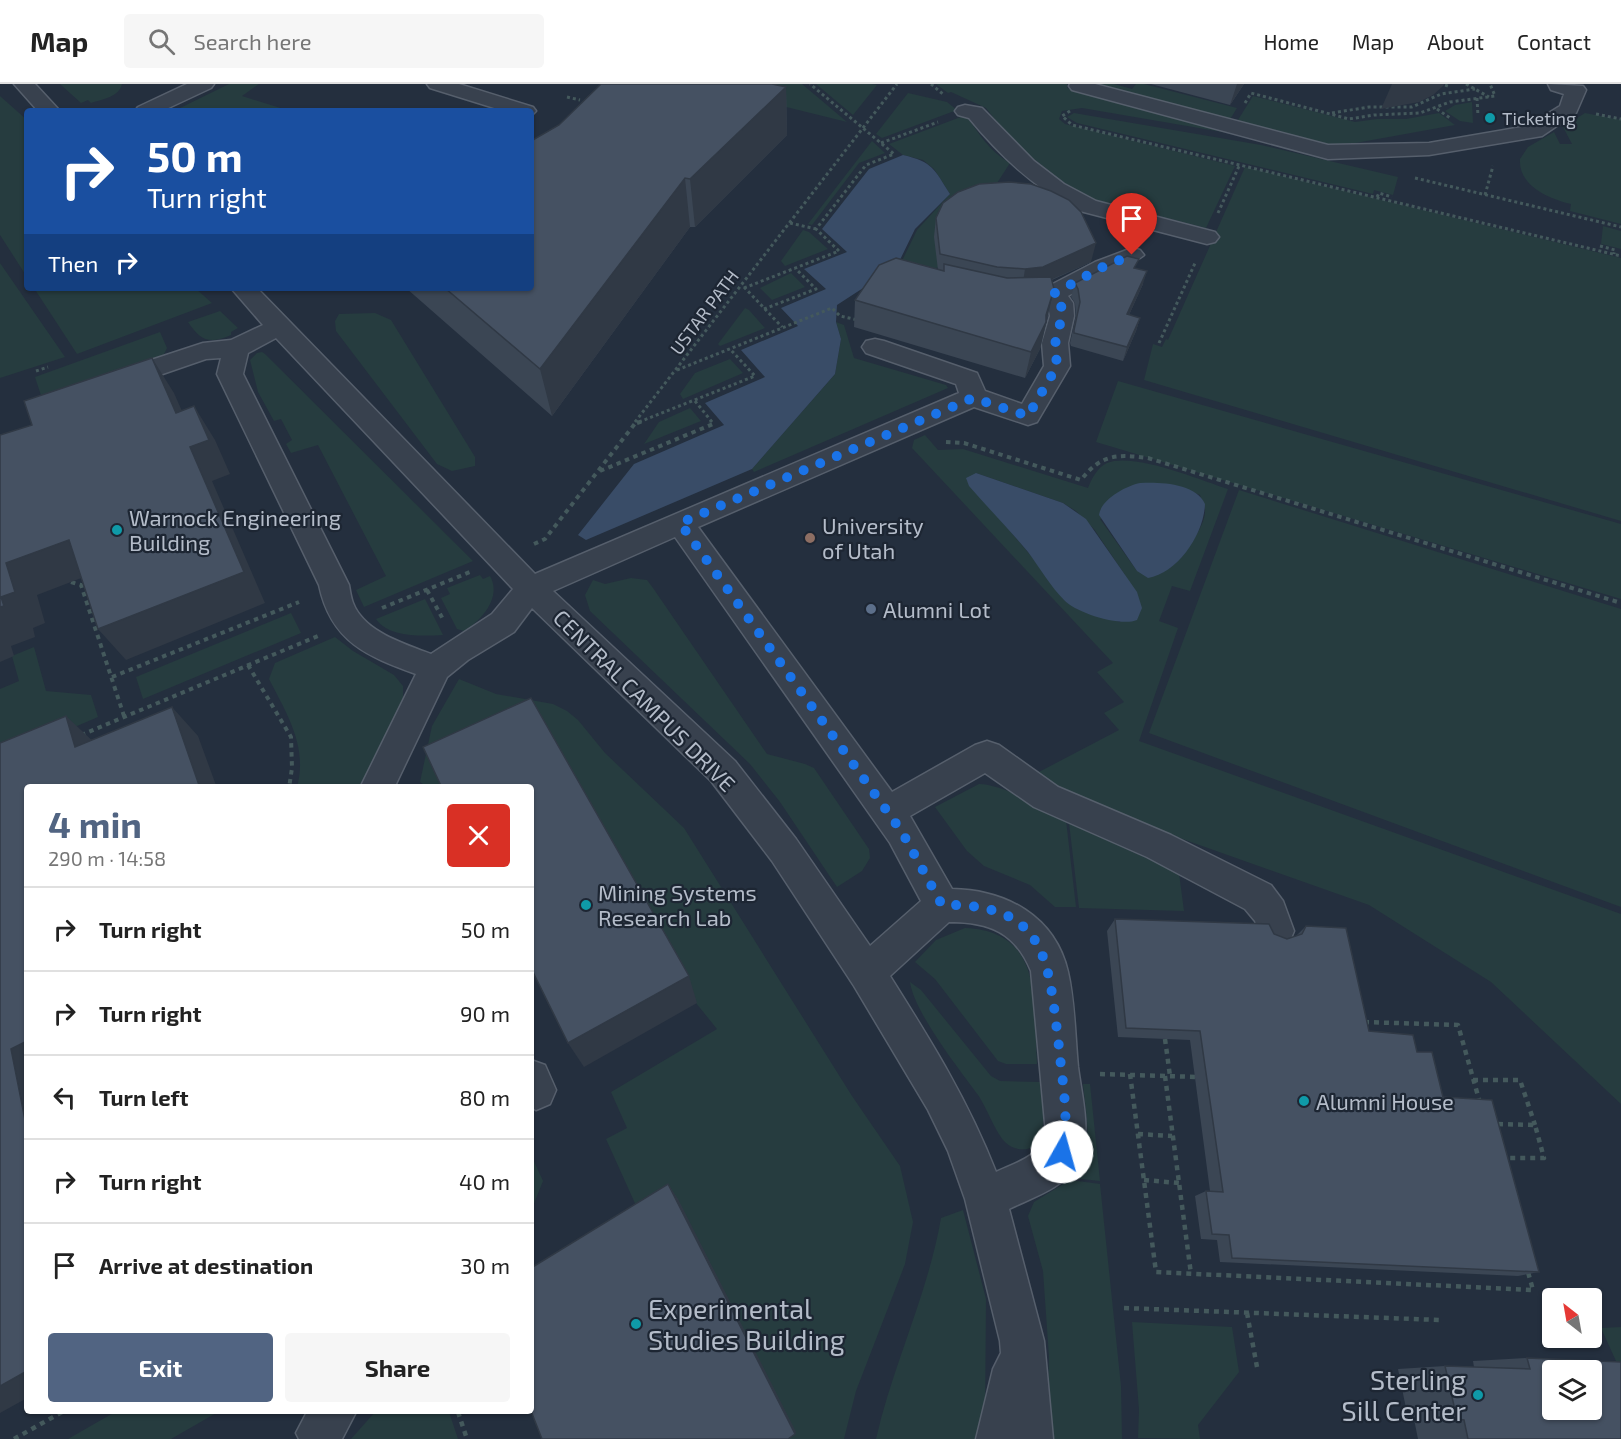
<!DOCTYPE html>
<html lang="en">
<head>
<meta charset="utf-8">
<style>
  :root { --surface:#fff; --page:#f6f6f6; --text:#222; --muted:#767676; --line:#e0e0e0; --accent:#516482 }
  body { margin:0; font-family:"Exo 2",sans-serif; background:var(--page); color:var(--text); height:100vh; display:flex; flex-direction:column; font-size:22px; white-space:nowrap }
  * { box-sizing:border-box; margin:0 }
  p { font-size:20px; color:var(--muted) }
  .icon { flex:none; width:33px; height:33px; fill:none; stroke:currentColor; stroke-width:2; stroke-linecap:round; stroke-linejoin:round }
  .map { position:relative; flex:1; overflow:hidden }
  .panel { position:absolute; left:24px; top:700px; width:510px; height:630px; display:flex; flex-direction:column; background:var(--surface); border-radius:6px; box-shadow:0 2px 4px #0004 }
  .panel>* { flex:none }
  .hud { position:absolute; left:24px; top:24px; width:510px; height:183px; border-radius:6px; box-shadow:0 2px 4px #0004; background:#1a4fa0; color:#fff; overflow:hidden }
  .needle { width:39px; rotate:329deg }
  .fabs { position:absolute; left:1542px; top:1204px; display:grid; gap:12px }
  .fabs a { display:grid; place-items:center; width:60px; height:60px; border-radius:6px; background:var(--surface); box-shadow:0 2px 4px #0004; font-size:30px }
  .pin { position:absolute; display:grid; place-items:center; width:51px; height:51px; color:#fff; margin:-62px -26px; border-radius:50% 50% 50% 0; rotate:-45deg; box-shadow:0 0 6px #0007 }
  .pin .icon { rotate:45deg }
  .me { position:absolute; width:66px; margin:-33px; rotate:7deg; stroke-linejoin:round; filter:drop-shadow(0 0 4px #0008) }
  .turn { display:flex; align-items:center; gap:21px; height:126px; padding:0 24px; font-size:27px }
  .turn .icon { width:78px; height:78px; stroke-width:2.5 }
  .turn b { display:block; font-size:42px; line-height:51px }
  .then { display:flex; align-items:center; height:57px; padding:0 24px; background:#0003; gap:12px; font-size:22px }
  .round { display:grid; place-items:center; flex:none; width:63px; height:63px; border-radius:6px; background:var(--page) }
  .head { display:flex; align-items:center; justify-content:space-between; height:102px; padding:0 24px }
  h1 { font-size:36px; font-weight:700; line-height:45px; color:var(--accent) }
  .action { display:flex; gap:12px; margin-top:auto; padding:12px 24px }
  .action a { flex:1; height:69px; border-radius:6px; background:var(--accent); color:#fff; font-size:24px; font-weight:700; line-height:69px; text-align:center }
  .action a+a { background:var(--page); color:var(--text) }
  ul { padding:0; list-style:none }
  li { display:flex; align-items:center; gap:18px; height:84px; padding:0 24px; border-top:2px solid var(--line) }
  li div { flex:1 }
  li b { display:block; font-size:22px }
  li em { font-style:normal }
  header { display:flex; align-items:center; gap:36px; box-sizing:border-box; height:84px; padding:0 30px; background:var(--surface); border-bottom:2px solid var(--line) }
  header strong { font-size:28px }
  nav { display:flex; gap:33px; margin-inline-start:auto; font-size:21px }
  .search { width:420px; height:54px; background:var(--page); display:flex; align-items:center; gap:15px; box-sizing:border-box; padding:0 21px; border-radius:6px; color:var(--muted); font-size:22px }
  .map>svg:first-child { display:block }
</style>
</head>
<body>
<header>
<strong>Map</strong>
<div class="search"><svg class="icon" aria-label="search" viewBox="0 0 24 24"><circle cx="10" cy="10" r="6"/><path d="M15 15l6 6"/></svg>Search here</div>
<nav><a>Home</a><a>Map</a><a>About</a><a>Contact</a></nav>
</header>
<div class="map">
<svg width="1621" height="1355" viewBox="0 0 1621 1355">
  <rect width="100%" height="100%" fill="#242f3e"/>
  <path fill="#263c3f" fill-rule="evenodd" d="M60,0H122C119,13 103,15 91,19L88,16L81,19Z
    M229,0H259L242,12L290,27H174Z
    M745,0H802L847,38L726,8Z
    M816,0H872L877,1L853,31Z
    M936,0H1067V4L1234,50L1082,24L1062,27L1059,35L1065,40L1235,82L1206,144L1092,115L1075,107L1030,72L1018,65L986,24L951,8L948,9Z
    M1092,0H1114L1132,5L1136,0H1144L1237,24L1229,37Z
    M908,9L947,18L957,26L882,54L876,50Z
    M0,12L27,36V193L0,151Z
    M1253,12L1355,38L1377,35H1406L1439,29L1455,41L1328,64L1236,39Z
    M1472,18L1473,39L1460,37L1445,27L1455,21Z
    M1074,29L1261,61L1398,93L1393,111L1374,106L1373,110L1077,39L1067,33Z
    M1585,29L1621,36V140L1570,127L1571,120C1550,115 1518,102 1520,75L1528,63L1554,48L1560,60H1572L1563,43Z
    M966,31C979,50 990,68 1010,79L944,181L877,208L900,181L917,146L950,110L934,85L923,76L903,71L889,60Z
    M872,57L885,69L859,79L812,141L808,140Z
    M1245,83L1621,174V437L1144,296L1153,260L1162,263L1166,255L1168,256Z
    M1603,142L1621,147V165L1601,160Z
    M803,146L809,148L828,165L785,182L781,177Z
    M0,179L65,273L0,294Z
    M791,189L805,203L772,216L760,204Z
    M34,204H195L212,219L77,270Z
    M745,224L749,226L765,244L720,262L718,260Z
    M220,227L238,244L231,248V251C209,261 200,256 188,238Z
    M375,229L391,236L475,373V382L452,387L437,380L336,247L335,237L339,230Z
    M836,238L844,241L854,274L946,301L948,304L754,388L752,385L835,290L841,255Z
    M160,248L167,264L164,270L49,336L35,293Z
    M262,268L265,270L473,477L364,523L356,506L386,492L318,361L291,369L286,360L292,356L281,335L274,337L258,308L250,276L257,269Z
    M730,275L743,289L683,315L680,310L695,289Z
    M1118,297L1621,440V515L1096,358Z
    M690,324L701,337L644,360L659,338Z
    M925,351L938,366L963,365L1088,404C1092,394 1097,384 1107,379C1134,368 1200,396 1228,405L1190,507L1172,502L1159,537L1178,544L1139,657L1621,830V1020L1491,898L1369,821L1098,725L1061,708L1037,689L1119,646L1104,629L1124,618L1097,588L1113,579L912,364L914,356ZM976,389L1063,419L1076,427L1094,445L1125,491L1120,538L1077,525L1064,516L1047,491L1005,441ZM1179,403L1200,411C1201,415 1204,420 1205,425C1207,443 1181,473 1169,485L1137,487L1100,435Z
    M1239,406L1621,525V823L1149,649Z
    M480,491L483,495L490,492C502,513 482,536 464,547L457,545L441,514L450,510L447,504Z
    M631,494L647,496L653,504L767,670L805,680L814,684L869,765L870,774L862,787L837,803L780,718L750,680L590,527L585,511L593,496L605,500Z
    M425,515L443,551C422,552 389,554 376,535Z
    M291,529L301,549L143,615L136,593Z
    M335,553L353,567L394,591L403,602V623L359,703H297C308,663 287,630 269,595L275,579Z
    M34,563L46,607L91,611L98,633L35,660L0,663V605L19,597L12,572Z
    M459,595L496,610L553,620L567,627L578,636L605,669L684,744L852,1012L900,1082L913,1138L905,1180L856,1307L844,1355H786L643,1137L606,1055L627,1044L611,1008L717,945L696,919L546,653L439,703H427L420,698L432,642Z
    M979,700C1006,701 1042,724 1066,736L1076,823H1055L1030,801L984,782L967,767L935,723Z
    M1069,739L1179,789L1184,827L1079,824Z
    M965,844C1045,847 1033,921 1037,980H1006L998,977L935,895L915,878L936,856Z
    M910,898L921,906L991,992L1000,997L1040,998C1041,1016 1052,1059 1027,1065C1019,1066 1011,1064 1006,1059C996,1050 987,1024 978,1011C959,985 914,928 910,898Z
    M1083,1000H1090L1100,1097L1073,1094C1095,1068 1086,1031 1083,1000Z
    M531,1071L543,1097L531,1127Z
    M1070,1096L1100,1100L1121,1302L1122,1355H1046L1049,1273L1043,1187L1028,1132L1034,1118Z
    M963,1126L986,1215L985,1337L980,1355H876C893,1280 928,1210 941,1134Z
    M1132,1238L1232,1243L1239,1288L1198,1341L1200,1355L1138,1354L1139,1326Z
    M1621,1243V1288L1601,1244Z
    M115,1328H218L171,1355H68Z
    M375,1328H449L458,1355H351Z"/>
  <path fill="#394c67" d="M903,71C933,78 934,85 950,110L915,145L897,182L837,221L836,238L841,255L835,290L752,385L586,456L578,451L634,380L724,341L705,319L765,293L741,266L798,242L781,224L826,205L804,185L847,168L822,145L869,85Z
    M976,389L1063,419L1086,435L1137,508L1142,524L1137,536C1121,543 1076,529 1064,516C1051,503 1039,483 1028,468C1009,445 988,424 969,402L966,394Z
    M1140,399C1160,398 1196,399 1205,420C1204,450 1178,489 1148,494L1137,487L1099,431C1101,415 1126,402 1140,399Z"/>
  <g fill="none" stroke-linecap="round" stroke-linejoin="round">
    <g stroke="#565f6c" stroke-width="3">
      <path id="minor" d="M14,0H35L60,27H38Z
        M187,0H214L211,4L162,27H135L138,23Z
        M427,0H459L533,23L536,27L531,32V27H504L430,4Z
        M1070,0H1095L1328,61L1429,59L1528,42L1560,22L1564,10L1551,6L1548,0L1583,2L1586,6L1576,29L1542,52L1429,71L1328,75L1072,6L1069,2Z
        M965,21L982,24L1034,77L1064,100L1096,117L1215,148L1219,153L1215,158L1207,160L1080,127C1035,105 1000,72 969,34L958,31L955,27L958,23Z
        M1132,164L1140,166L1144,171C1139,177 1080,205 1068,212L1073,219L1074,232L1068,259L1070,282L1037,338L1028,341L974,323L698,443L892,708L975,661L987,657L999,661L1058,703L1171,751L1271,801L1283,817L1294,847L1289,859L1276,864L1263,859L1255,837L1245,825L1147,773L1034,723L985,689L910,732L952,805C1006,806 1055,832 1068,888C1075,918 1075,952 1078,983C1082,1015 1093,1051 1077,1081C1064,1104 1031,1114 1009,1125L1044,1257L1053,1355H976L993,1285L1001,1269L1000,1257L965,1115L948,1067L928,1026L854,902L772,777L711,697L532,524L514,548L468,576L447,593L394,704H360L416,590C367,572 331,558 319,501L217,290L221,274L206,275L151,294L142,291L138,285L142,279L203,259L231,256L263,241L231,204H257L535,490L959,309L956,300L866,269L862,263L866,257L875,255L884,257L977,289L985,307L1022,320L1044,282L1042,259L1050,232L1047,218L1023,222L999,218L996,213L999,208L1047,203L1095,178ZM276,254L513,505L492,530L431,570C405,560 364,548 353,519C351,514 350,507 349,501L243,290L248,269ZM675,453L890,759L921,817L870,862L796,755L735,677L553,507ZM949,838C989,838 1015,848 1031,887L1046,1050C1041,1072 1015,1079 996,1088C968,1016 931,957 890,892Z
        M531,976L545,981L556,1006L550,1020L536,1026L531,1023Z
        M307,1328H356L342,1355H299L296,1349Z"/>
    </g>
    <path stroke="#44595c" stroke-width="3" stroke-dasharray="3 3" stroke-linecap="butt" d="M931,0L944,11
      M1466,0L1489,13
      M1446,3L1447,0
      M567,13L580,16
      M1477,14L1478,32
      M1245,19L1251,9L1349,35L1374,31L1420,29L1450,18L1495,12L1490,0
      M1437,25L1450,34
      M1070,27L1062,32L1072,41L1621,172
      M1332,29L1369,23H1412L1441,10L1475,5
      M1596,30L1621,35
      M881,59L938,38
      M1415,94L1621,143
      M1485,111L1493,82
      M1377,113L1379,109L1392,113
      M1218,129L1240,80
      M790,139L816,145
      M1600,162L1615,166L1614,170
      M744,203L782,243
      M744,204L839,167L816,145L866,81L894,70L810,0
      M764,225L816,205L795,184
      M1159,259L1196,177
      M677,286L832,224L840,232L858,236
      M36,287L48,283
      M695,317L712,338
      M635,338L897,0
      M639,338L755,292L730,265"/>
    <path stroke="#44595c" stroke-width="4" stroke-dasharray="4.5 4.5" stroke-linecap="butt" d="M637,339L643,337
      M946,358L964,359L1081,396C1101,370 1117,370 1148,374L1621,519
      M600,387L713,340L710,337
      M534,460L545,455L637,337
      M71,498L81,501L124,632
      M427,506L444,537
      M382,524L470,488
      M248,581L291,653L292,684L289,704
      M112,593L299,518
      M81,651L318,552"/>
    <path stroke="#44595c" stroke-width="4.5" stroke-dasharray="5 5" stroke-linecap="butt" d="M1364,938L1458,941L1480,1019
      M1165,955L1170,992
      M1100,990L1198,993
      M1130,990L1156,1188L1533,1206L1528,1188
      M1165,992L1191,1190
      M1473,996H1520L1535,1041
      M1498,1040L1535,1041L1544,1074H1505
      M1138,1050L1172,1052
      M1144,1096L1179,1099
      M1124,1224L1440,1236
      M1247,1229L1257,1283
      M458,1328L467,1355
      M14,1355L62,1328"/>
    <use href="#minor" fill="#38414e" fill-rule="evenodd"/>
  </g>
  <path fill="#3b4654" d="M1151,0H1244L1230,21Z
    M786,3L787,51L695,143H690L552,332L406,204H531Z
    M936,134L1091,178L1052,196L1048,232L1040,265L1025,294L854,243L855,216L938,186L934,153Z
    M1136,184L1143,200L1129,231L1140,234L1136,247L1123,277L1071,262L1070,259L1076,232L1075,219L1071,213L1075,199Z
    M1115,835L1274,850L1287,855L1296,852L1306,842L1369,947L1417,968L1443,1013L1539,1188L1518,1192L1220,1178L1217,1156L1201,1155L1195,1112L1206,1107H1210L1190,956L1118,953L1107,847Z
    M1527,1274L1621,1355H1418L1414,1335L1408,1334L1398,1285L1445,1282L1474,1283L1473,1277Z"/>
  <path fill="#303945" d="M1237,0H1244L1230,21Z
    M1392,0H1444L1443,2L1433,11L1419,18L1381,25Z
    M786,3L787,51L695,143L690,95Z
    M685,94L690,143L552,332L540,285Z
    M1096,159L1091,178L1039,201L1022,204L1025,185Z
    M1147,187L1143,200L1123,244L1127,230Z
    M1054,205L1040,265L1025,294L1031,268L1046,231Z
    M1140,234L1136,247L1123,277L1127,263Z
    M152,274L174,309L197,361L194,322L215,356L230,390L212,397L265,519L126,576L98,545L190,363Z
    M69,456L97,488L37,511L45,539L33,544L35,553L11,562L14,572L0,578V523L6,479Z
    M172,623L198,652L217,704H200Z
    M66,632L97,661L75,663Z
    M689,892L697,919L584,983L568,959Z
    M27,957V1041L11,965Z
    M668,1100L678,1115L796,1348L795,1350Z
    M27,1287V1314L0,1329V1302Z"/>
  <path fill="#455162" stroke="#303945" stroke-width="1.5" fill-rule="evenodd" d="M601,0H772L786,3L690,95L685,94L540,285L445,204H531V57L559,41Z
    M1009,98L1031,100L1051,107L1069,116L1081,128L1096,159L1043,183L1025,185L997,183L940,170L936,134L943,119L958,108L979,100Z
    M1127,172L1139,175L1134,184L1147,187L1127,230L1140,234L1127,263L1074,249V246L1080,218L1078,205L1075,199Z
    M896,174L944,187V180L1007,194L1051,193L1054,205L1046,231V238L1031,268L855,216L879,181Z
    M152,274L176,329L194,322L209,356L190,363L244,488L98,545L69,456L6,479L15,508L1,513L4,522L0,523V351L32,341L24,317Z
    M531,614L689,892L568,959L531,884V704H442L423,663Z
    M172,623L200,704H27V957L11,965L26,1041L27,1040V1287L0,1302V659L66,632L75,663Z
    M1115,835L1269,840L1274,850L1287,855L1302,850L1306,842L1346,844L1369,947L1413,951L1417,968H1432L1443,1013L1492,1016L1539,1188L1232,1174L1229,1151L1212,1150L1206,1107L1223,1108L1200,947L1126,944Z
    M668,1100L795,1350L788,1355H542L531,1327V1184Z
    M1527,1274L1621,1278V1355H1468L1464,1336L1457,1335L1445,1282L1530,1285ZM1552,1287H1592V1326H1552Z"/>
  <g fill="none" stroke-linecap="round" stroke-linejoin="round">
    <path stroke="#1a73e8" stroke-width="10" stroke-dasharray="0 18" d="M1062,1068C1070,1035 1062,997 1059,963C1048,877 1049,819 942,821L902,748L680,439L973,314L1028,332L1057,282L1055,260L1062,232L1061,219L1053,210L1103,183L1132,171"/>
  </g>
  <g fill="#0f9aa8" stroke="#1d2633" stroke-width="2">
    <circle cx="1490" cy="34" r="6"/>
    <circle cx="117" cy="446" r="6"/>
    <circle cx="586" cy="821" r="6"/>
    <circle cx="1304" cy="1017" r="6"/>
    <circle cx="636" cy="1240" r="6"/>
    <circle cx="1478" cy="1311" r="6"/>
  </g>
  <circle fill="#8d6e63" stroke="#1d2633" stroke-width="2" cx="810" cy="454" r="6"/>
  <circle fill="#5c6f8a" stroke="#1d2633" stroke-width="2" cx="871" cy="525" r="6"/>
  <g text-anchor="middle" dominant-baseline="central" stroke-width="4.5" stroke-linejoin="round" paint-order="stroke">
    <g font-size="18" fill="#b4bcc9" stroke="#1d2633" text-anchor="start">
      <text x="1502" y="34">Ticketing</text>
    </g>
    <g font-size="18" fill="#b4bcc9" stroke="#1d2633">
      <text transform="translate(704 228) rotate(-53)">USTAR PATH</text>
    </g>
    <g font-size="22" fill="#b4bcc9" stroke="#1d2633" text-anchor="start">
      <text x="129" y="433">Warnock Engineering<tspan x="129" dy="25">Building</tspan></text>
      <text x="822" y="441">University<tspan x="822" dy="25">of Utah</tspan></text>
      <text x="883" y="525">Alumni Lot</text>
      <text x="598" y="808">Mining Systems<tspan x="598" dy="25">Research Lab</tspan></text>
      <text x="1316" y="1017">Alumni House</text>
    </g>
    <g font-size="22" fill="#b4bcc9" stroke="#1d2633">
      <text transform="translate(645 616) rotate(45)">CENTRAL CAMPUS DRIVE</text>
    </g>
    <g font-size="27" fill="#b4bcc9" stroke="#1d2633" text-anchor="start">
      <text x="648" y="1224">Experimental<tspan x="648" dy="31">Studies Building</tspan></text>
      <text x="1466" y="1295" text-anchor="end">Sterling<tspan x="1466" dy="31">Sill Center</tspan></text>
    </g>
  </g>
</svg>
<div class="fabs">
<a><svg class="needle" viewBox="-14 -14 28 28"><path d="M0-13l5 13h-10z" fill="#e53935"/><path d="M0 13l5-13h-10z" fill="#767676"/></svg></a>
<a><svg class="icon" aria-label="layers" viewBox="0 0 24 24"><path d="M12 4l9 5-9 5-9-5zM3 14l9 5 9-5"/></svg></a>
</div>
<div class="pin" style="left:1132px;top:171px;background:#d93025"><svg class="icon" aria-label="arrive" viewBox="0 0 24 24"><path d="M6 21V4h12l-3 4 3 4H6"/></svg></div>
<svg class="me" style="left:1062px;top:1068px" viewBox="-20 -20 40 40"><circle r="19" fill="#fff"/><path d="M0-13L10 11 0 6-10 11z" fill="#1a73e8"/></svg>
<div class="hud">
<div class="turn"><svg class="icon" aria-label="right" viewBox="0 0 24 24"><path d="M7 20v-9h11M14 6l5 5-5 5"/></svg><div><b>50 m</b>Turn right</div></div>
<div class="then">Then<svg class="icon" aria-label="right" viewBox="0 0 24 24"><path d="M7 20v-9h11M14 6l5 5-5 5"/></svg></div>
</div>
<section class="panel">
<div class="head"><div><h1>4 min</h1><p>290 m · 14:58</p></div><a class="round" style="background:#d93025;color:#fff"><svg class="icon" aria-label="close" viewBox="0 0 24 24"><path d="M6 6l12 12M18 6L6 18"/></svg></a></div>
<ul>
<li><svg class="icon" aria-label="right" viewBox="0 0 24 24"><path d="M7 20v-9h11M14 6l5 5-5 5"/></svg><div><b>Turn right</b></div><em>50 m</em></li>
<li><svg class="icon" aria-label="right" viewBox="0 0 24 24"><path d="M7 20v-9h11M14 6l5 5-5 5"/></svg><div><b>Turn right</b></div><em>90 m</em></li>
<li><svg class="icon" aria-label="left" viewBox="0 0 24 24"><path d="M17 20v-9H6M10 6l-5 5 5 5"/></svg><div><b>Turn left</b></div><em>80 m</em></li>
<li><svg class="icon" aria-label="right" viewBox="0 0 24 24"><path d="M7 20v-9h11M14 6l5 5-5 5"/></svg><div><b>Turn right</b></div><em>40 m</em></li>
<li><svg class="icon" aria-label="arrive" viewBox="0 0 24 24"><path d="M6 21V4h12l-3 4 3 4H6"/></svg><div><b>Arrive at destination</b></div><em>30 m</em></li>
</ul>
<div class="action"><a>Exit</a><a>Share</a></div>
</section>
</div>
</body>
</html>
